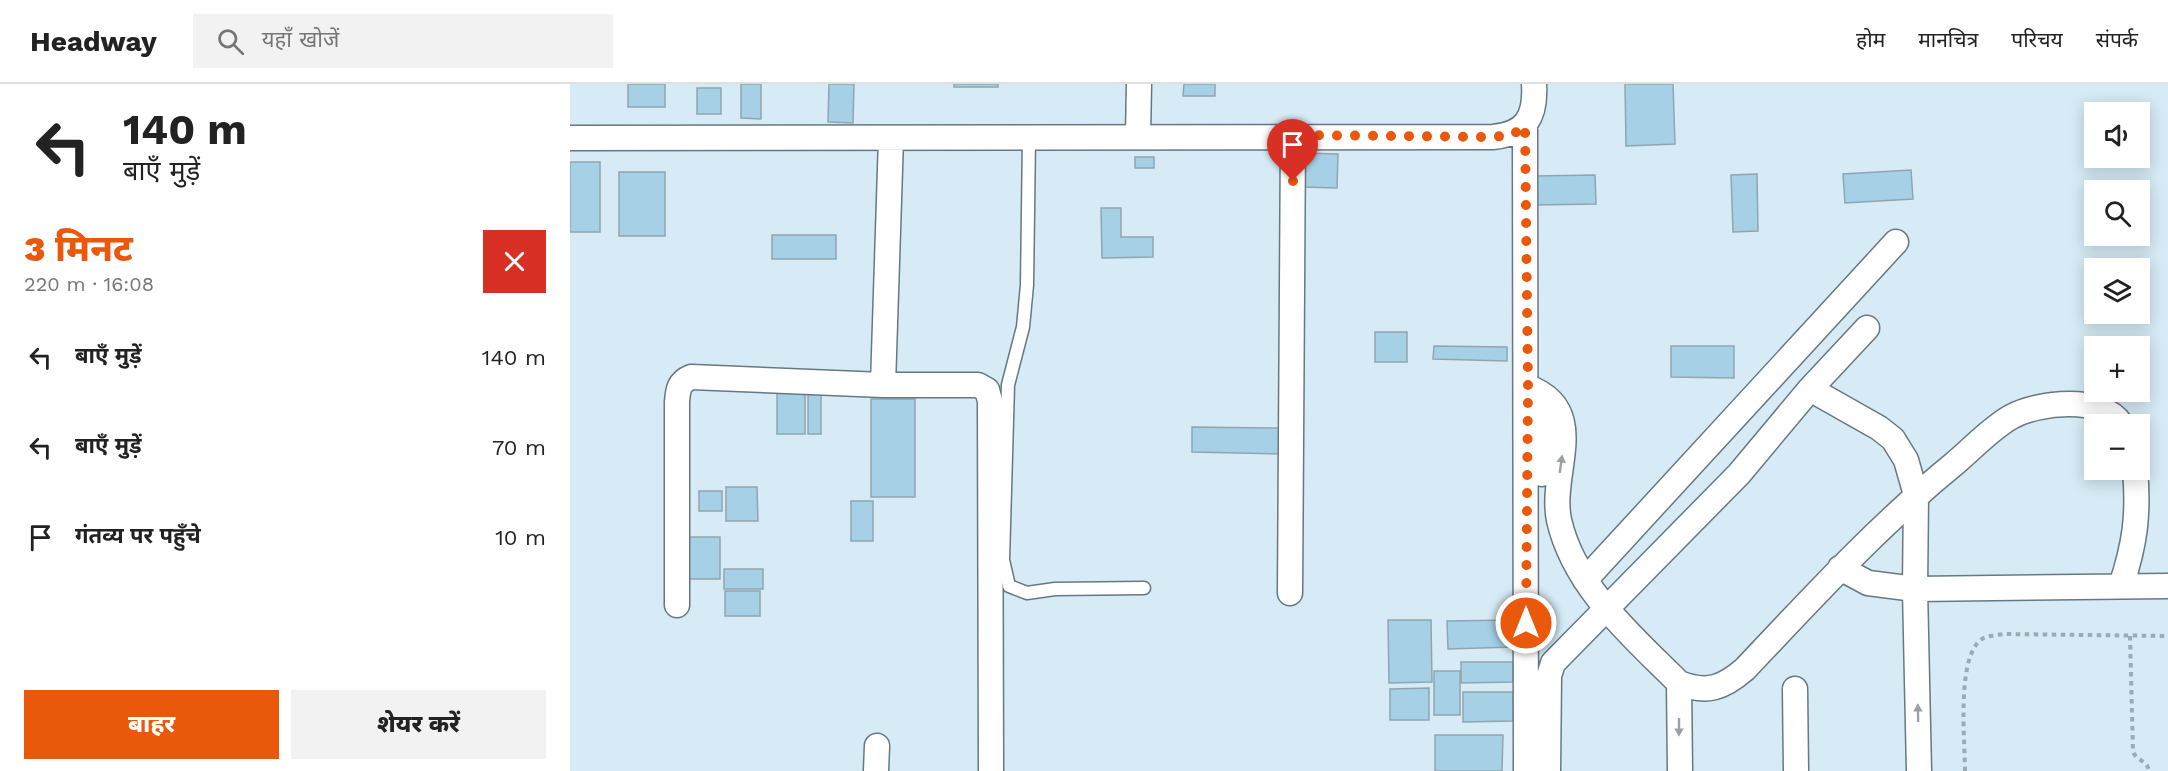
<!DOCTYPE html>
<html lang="hi">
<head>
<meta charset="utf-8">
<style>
  :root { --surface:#fff; --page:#f2f2f2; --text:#222; --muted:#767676; --line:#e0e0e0; --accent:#ea580c }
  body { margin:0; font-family:"Work Sans","Noto Sans Devanagari",sans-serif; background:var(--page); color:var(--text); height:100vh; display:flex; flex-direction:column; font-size:22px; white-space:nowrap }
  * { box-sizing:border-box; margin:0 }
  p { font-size:20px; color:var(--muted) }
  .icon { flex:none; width:33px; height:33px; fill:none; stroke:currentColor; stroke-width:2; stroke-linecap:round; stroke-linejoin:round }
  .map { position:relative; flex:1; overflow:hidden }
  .sheet { display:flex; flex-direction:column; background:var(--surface); width:570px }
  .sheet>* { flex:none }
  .guide { background:#fff; color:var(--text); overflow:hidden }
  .fabs { position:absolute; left:1514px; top:18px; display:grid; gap:12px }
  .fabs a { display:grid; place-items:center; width:66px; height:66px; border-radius:0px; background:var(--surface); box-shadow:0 3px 15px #0003; font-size:30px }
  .pin { position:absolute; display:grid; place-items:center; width:51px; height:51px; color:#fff; margin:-62px -26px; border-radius:50% 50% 50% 0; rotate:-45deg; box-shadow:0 0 6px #0007 }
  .pin .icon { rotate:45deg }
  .me { position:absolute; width:66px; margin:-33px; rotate:0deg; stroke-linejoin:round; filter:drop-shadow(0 0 4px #0008) }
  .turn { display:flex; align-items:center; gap:21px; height:126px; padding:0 24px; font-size:27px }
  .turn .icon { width:78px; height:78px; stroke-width:2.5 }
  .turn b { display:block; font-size:42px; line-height:51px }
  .round { display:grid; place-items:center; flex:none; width:63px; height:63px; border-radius:0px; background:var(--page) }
  .headline { display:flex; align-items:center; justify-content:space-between; height:102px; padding:0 24px }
  h1 { font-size:36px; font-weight:800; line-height:45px; color:var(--accent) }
  .action { display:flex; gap:12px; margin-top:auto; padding:12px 24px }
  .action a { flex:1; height:69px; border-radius:0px; background:var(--accent); color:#fff; font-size:24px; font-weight:800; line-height:69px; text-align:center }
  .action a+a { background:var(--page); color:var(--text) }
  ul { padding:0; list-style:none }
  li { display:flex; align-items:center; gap:18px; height:90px; padding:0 24px }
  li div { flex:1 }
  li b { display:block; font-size:22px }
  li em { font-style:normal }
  header { display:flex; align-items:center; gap:36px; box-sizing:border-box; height:84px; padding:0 30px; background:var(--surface); border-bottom:2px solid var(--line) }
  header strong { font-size:28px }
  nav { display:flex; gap:33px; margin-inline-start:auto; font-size:21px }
  .search { width:420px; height:54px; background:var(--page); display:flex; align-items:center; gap:15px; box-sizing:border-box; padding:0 21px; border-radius:0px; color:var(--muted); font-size:22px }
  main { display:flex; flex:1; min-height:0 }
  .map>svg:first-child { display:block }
</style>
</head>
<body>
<header>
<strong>Headway</strong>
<div class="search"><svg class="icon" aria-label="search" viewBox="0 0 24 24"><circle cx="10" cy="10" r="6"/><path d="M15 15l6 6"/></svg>यहाँ खोजें</div>
<nav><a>होम</a><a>मानचित्र</a><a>परिचय</a><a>संपर्क</a></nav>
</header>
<main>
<section class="sheet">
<div class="guide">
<div class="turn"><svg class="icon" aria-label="left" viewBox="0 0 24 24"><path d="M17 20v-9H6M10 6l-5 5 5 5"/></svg><div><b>140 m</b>बाएँ मुड़ें</div></div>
</div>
<div class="headline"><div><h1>3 मिनट</h1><p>220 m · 16:08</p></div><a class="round" style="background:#d93025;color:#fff"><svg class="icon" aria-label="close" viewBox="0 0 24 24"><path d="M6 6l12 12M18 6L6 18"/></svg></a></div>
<ul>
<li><svg class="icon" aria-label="left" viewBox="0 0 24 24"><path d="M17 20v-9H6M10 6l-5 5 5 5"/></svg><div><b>बाएँ मुड़ें</b></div><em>140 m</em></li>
<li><svg class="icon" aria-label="left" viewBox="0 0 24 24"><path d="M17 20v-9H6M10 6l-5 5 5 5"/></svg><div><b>बाएँ मुड़ें</b></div><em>70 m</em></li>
<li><svg class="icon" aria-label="arrive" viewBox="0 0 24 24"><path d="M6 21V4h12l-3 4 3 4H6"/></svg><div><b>गंतव्य पर पहुँचे</b></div><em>10 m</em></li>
</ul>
<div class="action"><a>बाहर</a><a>शेयर करें</a></div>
</section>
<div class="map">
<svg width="1598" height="687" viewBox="0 0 1598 687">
  <rect width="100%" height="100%" fill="#d6ebf5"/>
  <path fill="#a5d0e6" stroke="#92a5af" stroke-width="1.5" d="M58,0H95V23H58Z
    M171,0H191V35L171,34Z
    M259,0H284L283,39L258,38Z
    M384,0H428V3H384Z
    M614,0H645V12H613Z
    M1055,0H1103L1105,60L1056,62Z
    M127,4H151V30H127Z
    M731,69L768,70L767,104L731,103Z
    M565,73H584V84H565Z
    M0,78H30V148H0Z
    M1341,86L1343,115L1275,119L1273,90Z
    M49,88H95V152H49Z
    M1187,90L1188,147L1163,148L1161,91Z
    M1025,91L1026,120L966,121L965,92Z
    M531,124H551V153H583V173L532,174Z
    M202,151H266V175H202Z
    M805,248H837V278H805Z
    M864,262L937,263V277L863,275Z
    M1101,262H1164V294L1101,293Z
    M207,307H235V350H207Z
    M238,307H251V350H238Z
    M301,315H345V413H301Z
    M622,343L709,344V370L622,368Z
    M156,403H187L188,437H156Z
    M129,407H152V427H129Z
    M281,417H303V457H281Z
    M115,453H150V495H115Z
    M154,485H193V505H154Z
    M155,507H190V532H155Z
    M818,536H861L862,598L819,599Z
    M942,536L943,563L878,565L877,537Z
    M891,578H943V598L891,599Z
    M864,587H890V631H864Z
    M859,604V636H820V605Z
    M893,608H943V637L893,638Z
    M865,651H933L932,687H865Z"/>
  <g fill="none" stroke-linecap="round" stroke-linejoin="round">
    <g stroke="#667982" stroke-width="15">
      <path id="service" d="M459,54L457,201L453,243L438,301L433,476L439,502L457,509L485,505L574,504"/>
    </g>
    <g stroke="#667982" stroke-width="27">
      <path id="minor" d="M955,42L956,687
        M568,52L569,0
        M0,54L923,53C956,50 966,33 964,0
        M313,301L321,54
        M958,303C1021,327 979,388 989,436C1004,503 1062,552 1109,599C1137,610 1153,604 1175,585C1242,514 1308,442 1384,380C1402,365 1420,345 1441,333C1468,318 1532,311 1551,340
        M1240,305L1309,344L1323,355L1336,376L1346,411L1345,505L1349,687
        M972,390L976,335L980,317
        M1270,484L1298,499L1345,505L1598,502
        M1015,496L1326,158
        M1551,502C1565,460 1569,430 1565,386
        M720,509L723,51
        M107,521V318C108,305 109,298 121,293L313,301H408L417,306L420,317L421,687
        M1109,599L1110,687
        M1225,605L1226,687
        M306,687L307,662
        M978,687L979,592L983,579L1169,390L1240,305L1297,244"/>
    </g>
    <path stroke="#9aabb3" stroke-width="4" stroke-dasharray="4.5 4.5" stroke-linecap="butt" d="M1560,552L1563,668C1567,677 1577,676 1579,687
      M1395,687C1395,658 1386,572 1412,555C1418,551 1429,551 1435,550L1598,552"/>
    <use href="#service" stroke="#fff" stroke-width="12"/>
    <use href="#minor" stroke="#fff" stroke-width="24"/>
  </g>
  <defs><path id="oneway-solid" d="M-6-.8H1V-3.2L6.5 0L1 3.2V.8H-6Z" transform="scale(1.5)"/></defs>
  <g fill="#9da1a3">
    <use href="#oneway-solid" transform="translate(991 380) rotate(-82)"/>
    <use href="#oneway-solid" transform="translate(1348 629) rotate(-91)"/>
    <use href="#oneway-solid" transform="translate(1109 643) rotate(90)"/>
  </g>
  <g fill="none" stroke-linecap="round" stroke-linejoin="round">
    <path stroke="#ea580c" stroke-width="10" stroke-dasharray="0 18" d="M723,97V51L923,53L942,51L955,42L958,303L956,539"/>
  </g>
</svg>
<div class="fabs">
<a><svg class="icon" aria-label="sound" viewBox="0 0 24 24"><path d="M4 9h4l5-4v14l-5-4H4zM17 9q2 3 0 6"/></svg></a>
<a><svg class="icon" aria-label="search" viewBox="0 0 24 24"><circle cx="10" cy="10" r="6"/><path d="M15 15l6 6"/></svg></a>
<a><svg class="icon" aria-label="layers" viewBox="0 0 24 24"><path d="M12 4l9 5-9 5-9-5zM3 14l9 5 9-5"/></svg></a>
<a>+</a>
<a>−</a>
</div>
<div class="pin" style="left:723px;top:97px;background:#d93025"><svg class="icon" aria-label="arrive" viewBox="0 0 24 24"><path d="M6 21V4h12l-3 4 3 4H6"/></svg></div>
<svg class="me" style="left:956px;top:539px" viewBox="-20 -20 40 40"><circle r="17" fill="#ea580c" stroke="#fff" stroke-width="3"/><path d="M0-11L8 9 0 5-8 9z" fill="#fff"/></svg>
</div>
</main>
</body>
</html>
